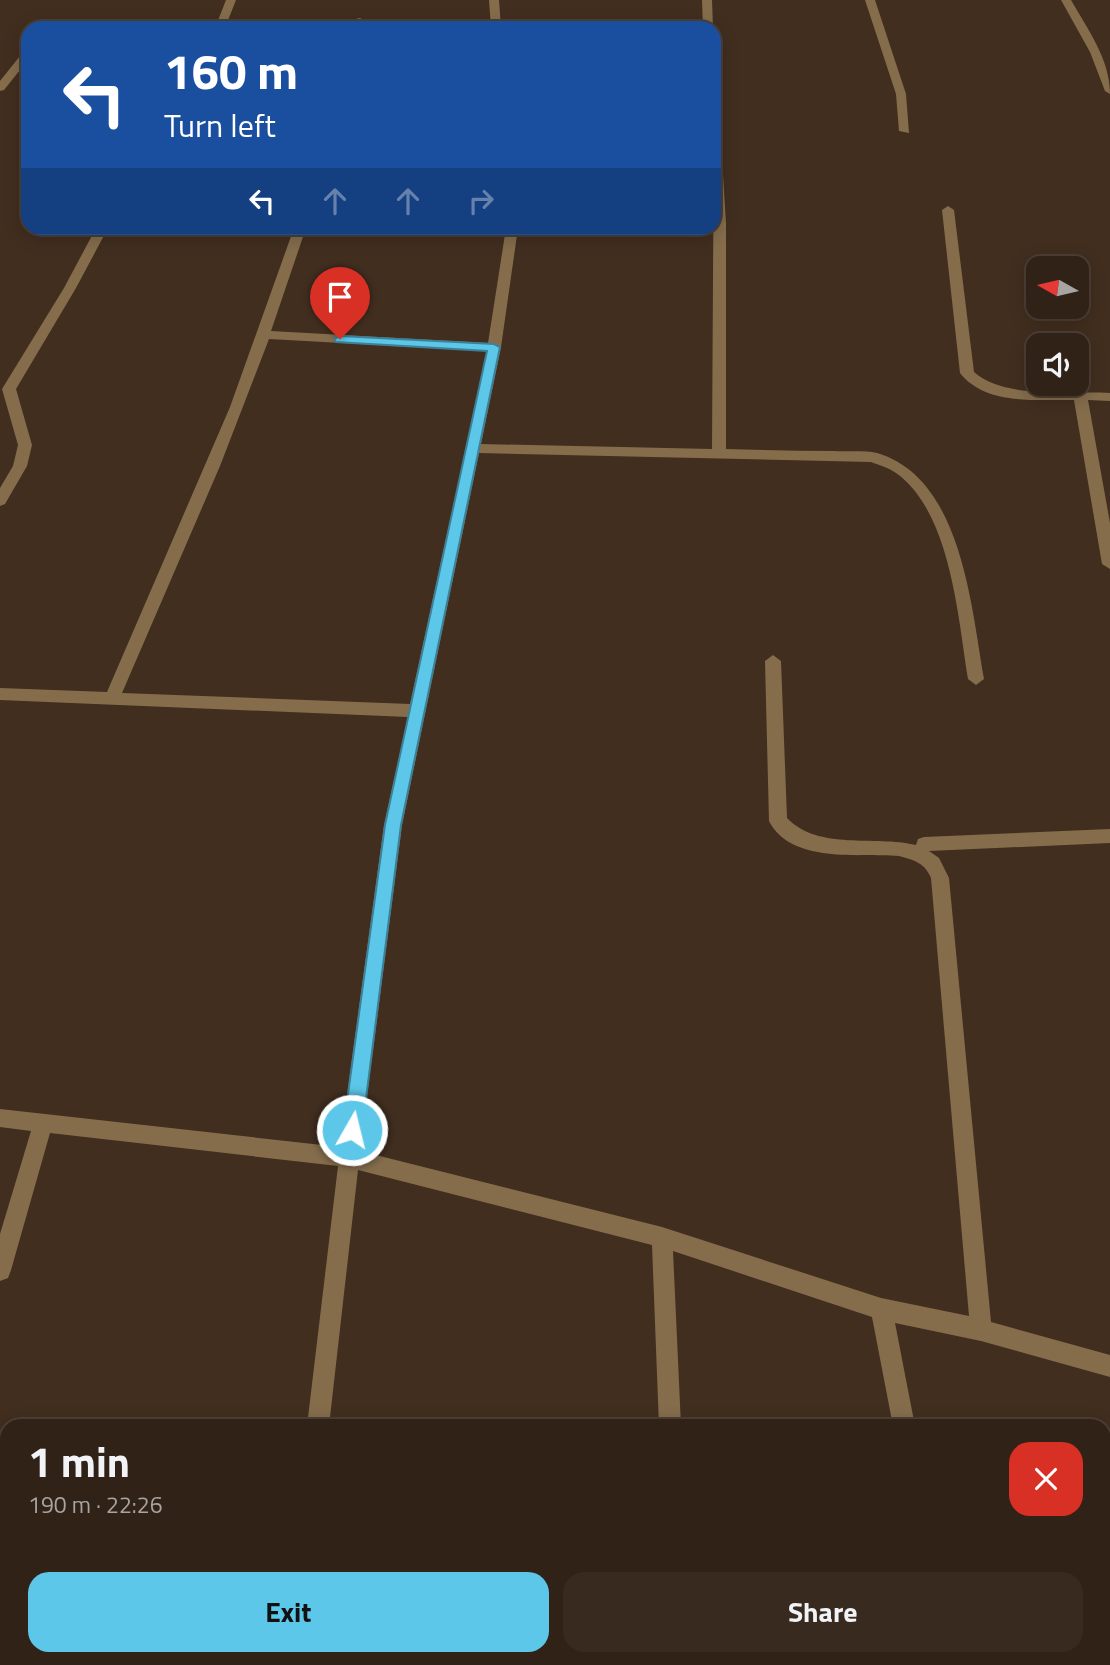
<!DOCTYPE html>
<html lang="en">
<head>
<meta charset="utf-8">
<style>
  :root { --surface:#312217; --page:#392a20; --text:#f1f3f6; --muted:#a8a4a1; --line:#4c3f36; --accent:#5cc7e8 }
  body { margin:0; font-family:"Titillium Web",sans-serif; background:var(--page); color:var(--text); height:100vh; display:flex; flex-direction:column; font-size:26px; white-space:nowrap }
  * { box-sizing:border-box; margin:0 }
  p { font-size:23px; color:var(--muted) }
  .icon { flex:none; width:38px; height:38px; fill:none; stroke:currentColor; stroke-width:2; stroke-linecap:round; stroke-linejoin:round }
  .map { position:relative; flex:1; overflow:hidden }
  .side { position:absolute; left:0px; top:1419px; width:1111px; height:247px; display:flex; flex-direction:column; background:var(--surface); border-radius:21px 21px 0 0; box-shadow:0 4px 18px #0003,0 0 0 2px var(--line) }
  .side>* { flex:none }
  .top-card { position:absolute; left:21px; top:21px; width:700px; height:214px; border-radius:21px; box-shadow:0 4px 18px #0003,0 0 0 2px var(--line); background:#1a4fa0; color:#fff; overflow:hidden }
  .needle { width:46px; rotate:278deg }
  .buttons { position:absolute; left:1026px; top:256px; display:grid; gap:14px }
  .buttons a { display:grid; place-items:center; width:63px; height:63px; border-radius:14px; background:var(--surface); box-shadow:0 4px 18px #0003,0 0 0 2px var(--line); font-size:35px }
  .pin { position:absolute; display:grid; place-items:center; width:60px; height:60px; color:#fff; margin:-72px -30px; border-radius:50% 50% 50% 0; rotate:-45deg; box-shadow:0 0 7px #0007 }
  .pin .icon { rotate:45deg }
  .me { position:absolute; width:77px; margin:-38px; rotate:8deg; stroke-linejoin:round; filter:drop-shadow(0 0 5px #0008) }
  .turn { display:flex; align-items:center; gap:24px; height:147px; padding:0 28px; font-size:32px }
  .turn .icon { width:91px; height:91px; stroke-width:2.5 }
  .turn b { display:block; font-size:49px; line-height:60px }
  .lanes { display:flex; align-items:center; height:66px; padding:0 28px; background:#0003; justify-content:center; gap:35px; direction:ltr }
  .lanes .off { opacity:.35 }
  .round { display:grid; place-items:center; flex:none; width:74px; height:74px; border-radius:21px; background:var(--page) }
  .summary { display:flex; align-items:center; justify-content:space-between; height:119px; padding:0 28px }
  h1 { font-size:42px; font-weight:700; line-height:52px }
  .action { display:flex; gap:14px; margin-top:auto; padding:14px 28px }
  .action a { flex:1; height:80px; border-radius:21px; background:var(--accent); color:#111; font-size:28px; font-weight:700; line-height:80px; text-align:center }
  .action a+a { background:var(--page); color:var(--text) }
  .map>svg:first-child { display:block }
</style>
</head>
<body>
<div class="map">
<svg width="1110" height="1665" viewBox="0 0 1110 1665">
  <rect width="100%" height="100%" fill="#412e1f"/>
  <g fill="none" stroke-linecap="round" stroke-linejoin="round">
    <path fill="#856d4c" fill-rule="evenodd" d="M226,0H236L225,28H215Z
      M489,0H499L501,28H491Z
      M702,0H712L713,28H703Z
      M865,0H875L906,94L909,133L899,131L896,94Z
      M1061,0H1071C1088,30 1110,59 1110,94L1105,91L1090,52Z
      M360,18L365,21L363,28H353L356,19Z
      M28,50V60L4,90L0,91V81L24,51Z
      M714,107L719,110L726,223V449C762,450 798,451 834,451C847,452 864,450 877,453C962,478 971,606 984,679L976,685L968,679C958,618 951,512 896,473C889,468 879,465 871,462L479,453L402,825L360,1151L662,1227L881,1298L969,1316L931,878C925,863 914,860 899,856C859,853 791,864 769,821L765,661L773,655L781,661L787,818C819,851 874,835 916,845L918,839L924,837L1110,829V843L929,851L939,858L949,878L991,1322L1110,1355V1377L981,1341L895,1323L915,1426H893L872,1317L673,1251L681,1426H659L652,1245L358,1170L329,1426H307L338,1166L50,1133L11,1270L8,1278L0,1281V1234L31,1131L0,1127V1109L340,1147L384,825L408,717L0,700V688L107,692L230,407L294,228H306L271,331L488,343L506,228H518L501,347L481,444L712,449ZM269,339L487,351L410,704L122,693L220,466Z
      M948,206L954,210L974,372C1004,399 1070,391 1110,393V401L1088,400L1110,523V569L1102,564L1074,400C1036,399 986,406 960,373L942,210Z
      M96,228H108L76,288L16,389L32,445L27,466L5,504L0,506V488L13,466L18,445L2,389L64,288Z
      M278,1659H304L303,1665H277Z
      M667,1659H693V1665H667Z
      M934,1659H960L961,1665H935Z"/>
  </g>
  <path fill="#5cc7e8" stroke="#3c8197" stroke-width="2" d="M340,336L494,344L500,347L401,825L362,1130L359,1136L352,1139L346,1136L343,1130L385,825L487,351L336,342L334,339Z"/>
</svg>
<div class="buttons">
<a><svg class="needle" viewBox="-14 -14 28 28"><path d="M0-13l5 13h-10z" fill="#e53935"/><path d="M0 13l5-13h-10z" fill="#a8a4a1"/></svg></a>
<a><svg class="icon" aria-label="sound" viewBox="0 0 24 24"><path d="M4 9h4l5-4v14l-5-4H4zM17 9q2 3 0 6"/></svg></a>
</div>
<div class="pin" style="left:340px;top:339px;background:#d93025"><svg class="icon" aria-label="arrive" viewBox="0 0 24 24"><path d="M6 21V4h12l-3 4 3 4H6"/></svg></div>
<svg class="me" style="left:352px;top:1130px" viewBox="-20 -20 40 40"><circle r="17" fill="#5cc7e8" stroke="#fff" stroke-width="3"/><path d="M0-11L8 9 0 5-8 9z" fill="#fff"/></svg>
<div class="top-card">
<div class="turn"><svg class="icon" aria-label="left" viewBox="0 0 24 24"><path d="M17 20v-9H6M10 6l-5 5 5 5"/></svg><div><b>160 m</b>Turn left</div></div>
<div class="lanes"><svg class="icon" aria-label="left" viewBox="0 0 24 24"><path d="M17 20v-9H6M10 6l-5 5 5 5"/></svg><svg class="icon off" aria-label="ahead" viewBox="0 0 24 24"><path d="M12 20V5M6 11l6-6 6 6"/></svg><svg class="icon off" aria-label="ahead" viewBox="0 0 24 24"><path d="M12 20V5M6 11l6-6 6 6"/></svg><svg class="icon off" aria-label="right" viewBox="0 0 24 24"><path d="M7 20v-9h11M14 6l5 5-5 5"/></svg></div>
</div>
<section class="side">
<div class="summary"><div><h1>1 min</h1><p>190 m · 22:26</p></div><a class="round" style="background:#d93025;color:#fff"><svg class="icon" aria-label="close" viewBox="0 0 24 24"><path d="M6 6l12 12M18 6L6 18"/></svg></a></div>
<div class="action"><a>Exit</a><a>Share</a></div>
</section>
</div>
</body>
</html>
